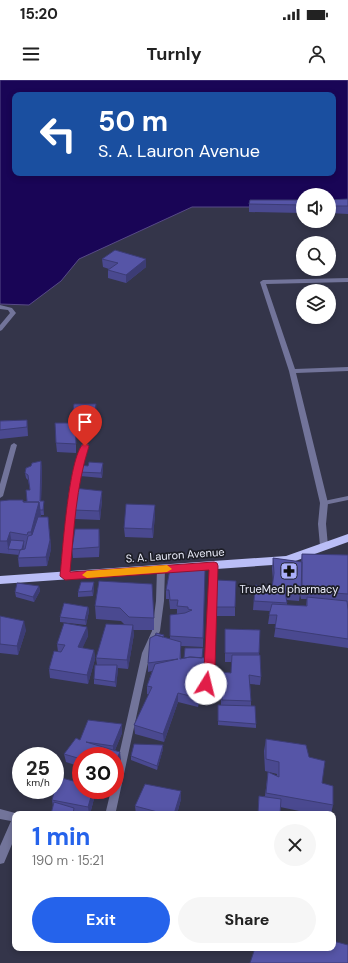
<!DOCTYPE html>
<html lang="en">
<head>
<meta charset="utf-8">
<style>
  :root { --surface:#fff; --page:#f6f6f6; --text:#222; --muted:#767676; --accent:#2563eb }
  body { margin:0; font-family:"DM Sans",sans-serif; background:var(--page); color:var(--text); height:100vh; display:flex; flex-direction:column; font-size:15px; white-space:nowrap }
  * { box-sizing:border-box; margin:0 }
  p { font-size:13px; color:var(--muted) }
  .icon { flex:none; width:22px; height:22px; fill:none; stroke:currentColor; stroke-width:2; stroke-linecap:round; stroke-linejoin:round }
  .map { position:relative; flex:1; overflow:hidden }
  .details { position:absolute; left:12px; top:731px; width:324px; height:140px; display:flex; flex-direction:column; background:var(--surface); border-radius:8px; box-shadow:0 2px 6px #0003 }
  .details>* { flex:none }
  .banner { position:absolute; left:12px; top:12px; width:324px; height:84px; border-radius:8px; box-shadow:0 2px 6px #0003; background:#1a4fa0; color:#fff; overflow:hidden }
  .controls { position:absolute; left:296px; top:108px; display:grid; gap:8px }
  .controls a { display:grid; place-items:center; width:40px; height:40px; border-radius:50%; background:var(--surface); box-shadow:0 2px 6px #0003; font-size:20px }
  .speed { position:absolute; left:12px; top:667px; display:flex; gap:8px; font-size:20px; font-weight:700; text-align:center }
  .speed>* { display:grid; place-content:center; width:52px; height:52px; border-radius:50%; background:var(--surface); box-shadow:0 2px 6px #0003; line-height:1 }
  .speed small { font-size:10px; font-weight:400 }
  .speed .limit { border:6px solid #d22; background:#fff; color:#111 }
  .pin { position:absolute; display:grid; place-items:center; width:34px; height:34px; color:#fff; margin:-41px -17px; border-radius:50% 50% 50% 0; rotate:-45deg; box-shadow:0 0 4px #0007 }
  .pin .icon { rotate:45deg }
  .me { position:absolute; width:44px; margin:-22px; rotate:9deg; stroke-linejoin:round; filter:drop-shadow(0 0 3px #0008) }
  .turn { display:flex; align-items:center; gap:14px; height:84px; padding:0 20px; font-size:18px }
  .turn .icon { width:52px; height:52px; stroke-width:2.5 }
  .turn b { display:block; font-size:28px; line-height:34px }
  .round { display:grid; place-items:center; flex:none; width:42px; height:42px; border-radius:21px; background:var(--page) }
  .head { display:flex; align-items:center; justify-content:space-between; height:68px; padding:0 20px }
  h1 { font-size:24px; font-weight:700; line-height:30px; color:var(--accent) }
  .action { display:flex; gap:8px; margin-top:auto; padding:8px 20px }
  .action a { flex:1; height:46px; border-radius:24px; background:var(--accent); color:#fff; font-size:16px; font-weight:700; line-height:46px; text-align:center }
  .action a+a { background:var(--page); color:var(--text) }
  .status { display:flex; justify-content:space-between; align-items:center; height:28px; padding:0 20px; background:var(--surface); direction:ltr }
  .status svg { height:11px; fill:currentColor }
  header { display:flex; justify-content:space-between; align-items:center; height:52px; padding:0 20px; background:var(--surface); font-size:18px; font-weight:700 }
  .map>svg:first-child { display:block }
</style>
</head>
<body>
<div class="status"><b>15:20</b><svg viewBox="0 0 49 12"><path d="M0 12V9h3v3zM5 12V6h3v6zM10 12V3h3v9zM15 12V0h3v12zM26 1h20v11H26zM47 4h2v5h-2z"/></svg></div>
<header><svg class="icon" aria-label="menu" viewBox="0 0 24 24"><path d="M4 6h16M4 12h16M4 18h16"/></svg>Turnly<svg class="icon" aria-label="person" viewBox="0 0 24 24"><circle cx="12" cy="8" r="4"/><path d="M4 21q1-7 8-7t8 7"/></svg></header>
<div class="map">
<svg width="348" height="883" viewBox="0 0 348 883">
  <rect width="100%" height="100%" fill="#34354a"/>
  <path fill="#190556" stroke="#574a87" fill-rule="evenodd" d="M0,0H348V127H329V115H303V127H192L79,179L61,201L29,225L0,224ZM15,15H333V93H15Z"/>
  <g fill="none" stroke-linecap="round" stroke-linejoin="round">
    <path fill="#72749a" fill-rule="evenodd" d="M0,225L12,228L16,233L2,250L0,251V245L10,233L8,230L0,229Z
      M14,363L17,365L3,416L0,418V404L11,365Z
      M348,416V420L324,425L321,423L324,421Z
      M161,486L164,487L165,489L164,521L160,551L150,573L116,731L114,734H108L106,731L111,710H115V693L142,573L152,551L156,521L157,489L158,487Z"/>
    <path fill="#72749a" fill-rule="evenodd" d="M348,198V202L266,204L295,289L348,287V291L296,293L328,423L326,444L328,466L324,469L320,466L318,444L320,423L289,291L260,202L263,200Z
      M82,364H88L89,366L81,391L77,412L69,496L68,498H62L61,496L69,412L73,391Z
      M214,483L217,484L218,486L214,589L209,620L207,623L204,624L201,623L199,620L204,589L210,486L211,484Z
      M0,729L19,734H15V757L4,783L0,784V766L11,741L0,739Z"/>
    <path fill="#babef7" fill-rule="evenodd" d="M348,454V462L287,484L0,504V496L286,476Z"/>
  </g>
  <path fill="#4a4990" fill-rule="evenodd" d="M348,119V134L329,133V120Z
    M303,120V133L249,132V124Z
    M102,179H146V187L126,203L108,198V190L109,189L103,187Z
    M97,333L94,351L76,352V373L57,372L56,363L71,343Z
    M27,340L28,356L0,359V341Z
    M42,386L41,421L44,426V435H41L40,437H48L51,469L47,486L19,487L18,478L19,475L0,473V421L23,422L27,421L30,410L28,400L26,398L25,393Z
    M88,386L103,388L102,398L80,396L79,392Z
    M102,411V420L100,440L75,439L74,430Z
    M155,425V434L153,458L125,457L124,448Z
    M100,458L99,477L73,478L72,469Z
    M302,474L348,475V568L274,557L276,544H268L270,531L253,530L255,505L272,508L273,501L272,488L273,478L301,482ZM300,514L301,519H307L306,526L287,525V520L299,521Z
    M205,490L203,567L181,566V579L207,578L206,587L198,627L178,622L164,662L135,654L134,645L149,615L147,614V606L152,591L148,592V583L164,555V557L170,559V535L177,534V529H170L169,519H166V510Z
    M99,501L154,538V550H133L134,554L128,589L118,588L116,607L94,604V599L97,585L96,578L125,545L121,541L96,539L95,526Z
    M39,506L40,511L34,522L16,517L15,512Z
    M94,507L93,516L78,517V512Z
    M88,527L89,531L86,545L60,542V537Z
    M214,527H235V536H214Z
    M0,536L26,550L18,575L0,573Z
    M87,547L88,556L82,568L94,570L95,579L88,604L50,598L49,589L58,572L57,564Z
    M225,549L260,550L259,575L261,597L260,605L250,604L251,621V626L256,644V648L218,645V630L221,625L220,601L221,592L231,593V582H225Z
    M122,653L115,670L121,680L115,676H81V687L66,682L64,674L80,660Z
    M266,659L309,677L333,725L331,734H314L280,727V734H258L259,716H265L268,692L277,696V694L265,691L264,671Z
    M163,665V669L157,690L131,680V676Z
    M181,711V719L177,734H136L135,726Z
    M95,715L90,734H81L74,733V734H51L53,726L52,720Z"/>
  <path fill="#3c3c75" d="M146,179V187L126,203V195Z
    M96,324L97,333L94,351L93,343Z
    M41,381L42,386L41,426L40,421Z
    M103,383V388L102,398L101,393Z
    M102,411V420L100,440L99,431Z
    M44,421V435L43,430Z
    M39,422L41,435L33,465L31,452Z
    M155,425V434L153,458L152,449Z
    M48,437L51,469L47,486L46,477Z
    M99,449L100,458L99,477Z
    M10,452L12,465L8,469L9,474L7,461Z
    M24,461V466L22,475L21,470Z
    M94,502V507L93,516L92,511Z
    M39,506L40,511L34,522L33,517Z
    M88,527L89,531L86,545L85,540Z
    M24,541L26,550L18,575L17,566Z
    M133,545L134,554L128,589L127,580Z
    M87,547L88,556L79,576L78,567Z
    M94,570L95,579L88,604L87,595Z
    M207,578L206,587L198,627V618Z
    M117,585L118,590L116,607L115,602Z
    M178,613V622L164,662L163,654Z
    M122,644V653L113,675V666Z
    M163,665V669L157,690V686Z
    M120,672L121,680L115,692V682Z
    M93,710H94L95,715L90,734H89L88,727Z
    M181,711V719L177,734H174Z"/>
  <path fill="#5655a7" stroke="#3c3c75" d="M348,119V126H329V120Z
    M250,120H303V125L249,124Z
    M115,170L146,179L126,195L108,190L118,183L102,179Z
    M74,324H96L93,343H75L76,364L56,363L55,343H71Z
    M27,340V347L0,350V341Z
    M41,381L40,421H44L43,430H40L39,422H24L27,421L26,410H30L28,395L25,393L26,388L31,386L32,383Z
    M89,382L103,383L101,393L79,392L80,385L88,386Z
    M74,408L102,411L99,431L74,430Z
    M9,420H23V422H39L31,452H28L27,455L10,452L7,461H0V421Z
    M126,424L155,425L152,449L124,448Z
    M38,437H48L50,460L46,477L18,478L20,470L25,469L28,456L32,455Z
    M75,449H99V467L72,469Z
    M11,460L24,461L22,469L20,470L8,469Z
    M302,474L348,475V514L320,512L318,507L302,506Z
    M273,478L302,482L301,512L285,511L287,523L254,521L255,505L272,508L274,493Z
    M170,489L205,490L203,558L170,556V535L185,533L192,530L188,529V527L177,526L178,520H170L169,510H166Z
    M217,500L236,501L235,527H214Z
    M99,501L152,504L154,538L129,537L120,528L95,526Z
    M81,502H94L92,511L78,512Z
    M17,503L39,506L33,517L15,512Z
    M307,517L347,521L348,530V559L275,548L277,535H269L272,524L307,526Z
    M64,523L88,527L85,540L60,537Z
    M0,536L24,541L17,566L0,564Z
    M64,543L87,547L78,567L94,570L87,595L49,589L54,571L61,572L65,565L57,564Z
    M106,544L133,545L127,580L96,578Z
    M225,549L260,550L259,573H225Z
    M156,553L164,555L163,557L156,555L155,556Z
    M156,555L181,562L180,579L190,577L207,578L198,618L178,613L163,654L134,645L152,607L147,606L155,584L178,579L148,583L150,558Z
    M185,568H203L202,578L190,577L184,578Z
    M232,575H260L261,597L249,595L251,621L222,620L221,592L231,593Z
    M95,585H117L115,602L94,599Z
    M218,625L255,626L256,644L218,641Z
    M88,640L122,644L113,666L86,662L120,672L115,682V676H81V679L64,674L76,658L80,660Z
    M266,659L306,665L309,677L325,681L322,703L333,706V725L266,713L268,692L279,697V682L266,679Z
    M134,664L163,665L157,686L131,676Z
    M58,697L81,703V710H93L88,727L52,720Z
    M145,704L181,711L174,734H165L135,726Z
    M259,716L281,719L280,734H258Z
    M54,722L74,728L73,734H51Z
    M333,861L348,865V883H250L255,868H333Z"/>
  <path fill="#e11d48" stroke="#92132f" d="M85,363L89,366C76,407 74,449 70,492L214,482L217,483L218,486L215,589L210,607L206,609L203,607L201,604L204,589L209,490L65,500L60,496C62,478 69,368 85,363Z"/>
  <path fill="#f59e0b" d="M167,485L172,489L167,492L87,498L82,495L87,491Z"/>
  <defs>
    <g id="pharmacy-square" transform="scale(0.9)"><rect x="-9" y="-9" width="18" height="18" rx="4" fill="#abaffb" stroke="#1d1e27"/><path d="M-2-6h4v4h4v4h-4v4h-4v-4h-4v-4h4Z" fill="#111"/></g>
  </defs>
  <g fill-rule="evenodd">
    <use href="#pharmacy-square" x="289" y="491"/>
  </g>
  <g text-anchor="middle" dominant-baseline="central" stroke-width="3.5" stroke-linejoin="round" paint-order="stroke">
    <g font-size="11" fill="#e9ebf8" stroke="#1d1e27">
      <text transform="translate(175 475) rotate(-4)">S. A. Lauron Avenue</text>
    </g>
    <g font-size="11" fill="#e9ebf8" stroke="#1d1e27">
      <text x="289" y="509">TrueMed pharmacy</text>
    </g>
  </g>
</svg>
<div class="controls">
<a><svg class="icon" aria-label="sound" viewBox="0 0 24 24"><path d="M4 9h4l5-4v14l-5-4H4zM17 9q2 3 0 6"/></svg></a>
<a><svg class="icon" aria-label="search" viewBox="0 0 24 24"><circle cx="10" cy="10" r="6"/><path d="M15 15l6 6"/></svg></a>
<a><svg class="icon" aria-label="layers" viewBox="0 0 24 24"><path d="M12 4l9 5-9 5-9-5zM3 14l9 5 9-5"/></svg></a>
</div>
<div class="speed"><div>25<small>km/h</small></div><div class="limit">30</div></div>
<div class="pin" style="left:85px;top:366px;background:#d93025"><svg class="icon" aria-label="arrive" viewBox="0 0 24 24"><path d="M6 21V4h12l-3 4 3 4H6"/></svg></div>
<svg class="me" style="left:206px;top:604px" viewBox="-20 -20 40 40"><circle r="19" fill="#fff"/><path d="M0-13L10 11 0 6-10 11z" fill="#e11d48"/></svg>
<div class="banner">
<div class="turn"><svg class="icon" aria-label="left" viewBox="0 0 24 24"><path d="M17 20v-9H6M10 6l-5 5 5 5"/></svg><div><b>50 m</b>S. A. Lauron Avenue</div></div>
</div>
<section class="details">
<div class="head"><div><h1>1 min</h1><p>190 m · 15:21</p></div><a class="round"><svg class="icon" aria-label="close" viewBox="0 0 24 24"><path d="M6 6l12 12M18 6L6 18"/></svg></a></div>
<div class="action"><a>Exit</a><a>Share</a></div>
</section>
</div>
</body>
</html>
